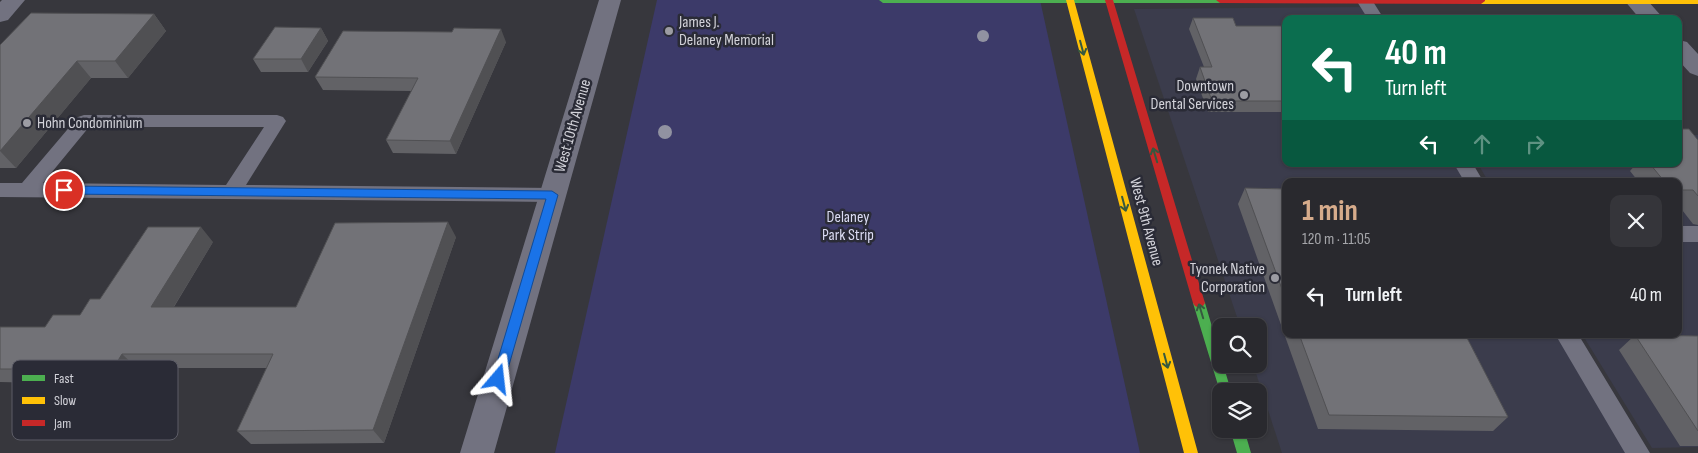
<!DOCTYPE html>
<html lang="en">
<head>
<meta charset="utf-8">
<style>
  :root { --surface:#29292e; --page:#35353a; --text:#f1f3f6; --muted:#a5a6aa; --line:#45454a; --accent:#d6ab8b }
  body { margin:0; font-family:"Sofia Sans Condensed",sans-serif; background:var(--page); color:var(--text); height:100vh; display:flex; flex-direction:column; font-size:19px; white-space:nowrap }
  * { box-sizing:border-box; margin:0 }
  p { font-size:16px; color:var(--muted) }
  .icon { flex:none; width:28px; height:28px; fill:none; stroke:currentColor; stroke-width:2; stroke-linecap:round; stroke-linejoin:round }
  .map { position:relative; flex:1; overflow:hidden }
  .details { position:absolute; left:1282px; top:178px; width:400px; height:160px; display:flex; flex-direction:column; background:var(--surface); border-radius:10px; box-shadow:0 1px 4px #0004,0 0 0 1px var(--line) }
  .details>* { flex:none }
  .banner { position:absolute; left:1282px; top:15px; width:400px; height:152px; border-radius:10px; box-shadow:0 1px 4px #0004,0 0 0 1px var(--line); background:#0b6e4f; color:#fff; overflow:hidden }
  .controls { position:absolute; left:1212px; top:318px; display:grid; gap:10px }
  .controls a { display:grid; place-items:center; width:55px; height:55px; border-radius:10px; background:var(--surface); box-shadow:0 1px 4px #0004,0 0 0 1px var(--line); font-size:25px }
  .pin { position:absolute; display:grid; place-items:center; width:42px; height:42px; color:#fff; margin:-21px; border:2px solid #fff; border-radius:50%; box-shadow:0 1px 5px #0007 }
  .me { position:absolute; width:55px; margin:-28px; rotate:17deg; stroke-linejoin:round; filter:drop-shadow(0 0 4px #0008) }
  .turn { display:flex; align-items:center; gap:18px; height:105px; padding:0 20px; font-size:22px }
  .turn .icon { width:65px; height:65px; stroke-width:2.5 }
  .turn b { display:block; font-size:35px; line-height:42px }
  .lanes { display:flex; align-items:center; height:48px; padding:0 20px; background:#0003; justify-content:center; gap:25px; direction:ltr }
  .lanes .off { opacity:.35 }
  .round { display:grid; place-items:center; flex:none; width:52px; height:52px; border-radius:10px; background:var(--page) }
  .headline { display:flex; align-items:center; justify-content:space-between; height:85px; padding:0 20px }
  h1 { font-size:30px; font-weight:700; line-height:38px; color:var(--accent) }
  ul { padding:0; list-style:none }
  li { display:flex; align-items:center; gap:15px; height:65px; padding:0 20px }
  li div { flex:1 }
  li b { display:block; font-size:19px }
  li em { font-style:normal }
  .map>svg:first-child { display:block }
</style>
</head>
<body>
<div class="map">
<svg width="1698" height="453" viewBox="0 0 1698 453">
  <rect width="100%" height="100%" fill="#37373d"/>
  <path fill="#3b3c4c" d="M1375,7L1382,19H1286V164H1471L1482,181H1286V334H1576L1649,453H1282L1253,364H1259V326H1240L1134,9Z
    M1679,135H1698V447L1652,448L1582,334H1679V181H1488L1478,164H1679Z"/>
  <path fill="#3c3a69" d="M657,0H1040L1140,453H555Z"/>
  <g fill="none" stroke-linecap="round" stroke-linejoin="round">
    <path fill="#727280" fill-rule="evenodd" d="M1356,0H1372L1384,19H1368Z
      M84,115H277L283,117L286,121L246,185L552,188L559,190L562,195L559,200L552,202L0,197V183H22L78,117ZM89,127H264L226,185L43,183Z
      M1454,164H1473L1483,181H1464Z
      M1679,226H1698V242H1679Z
      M1555,334H1578L1650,453H1625Z"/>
    <path fill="#727280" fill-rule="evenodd" d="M2,0H25L8,20L0,22V2Z
      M599,0H621L494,453H460Z
      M1624,0H1647L1664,19H1640Z
      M1679,40L1687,42L1698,54V76L1690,73L1679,61Z"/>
    <path fill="#4caf50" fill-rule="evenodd" d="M879,0H1224L1220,3H883Z
      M1199,298L1203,300L1205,303L1221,357V364H1223L1231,391H1221V395L1193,303L1195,300Z
      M1230,429H1244L1251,453H1237Z"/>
    <path fill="#ffc107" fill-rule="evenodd" d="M1066,0H1074L1198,453H1184Z
      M1477,0H1698V4H1481L1478,3Z"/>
    <path fill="#c62828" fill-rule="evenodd" d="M1105,0H1113L1205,303L1203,306L1199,308L1195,306L1193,303Z
      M1216,0H1485V1L1481,4L1220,3Z"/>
  </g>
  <g fill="#9192a1">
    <circle cx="983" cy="36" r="6"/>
    <circle cx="749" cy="40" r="6"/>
    <circle cx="665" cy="132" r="7"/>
  </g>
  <path fill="#626266" d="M154,14L166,31L128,78H91L16,168H0V45Z
    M1193,18L1236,26H1286V112H1208L1196,79L1200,67H1204L1189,29Z
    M321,28L328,41L308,72H261L253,59Z
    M506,42L456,154L393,153L386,140L412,91L323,90L315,77Z
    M1698,140V225L1693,224L1679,206V181H1638L1630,171L1636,164H1679Z
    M1245,188L1286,189V334H1465L1508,417L1493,431L1318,429L1238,204Z
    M456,237L384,443L251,444L237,431L267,368H137L119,399H58L40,385L42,383L0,382V327H45L80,315L213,242L174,307H296Z
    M1635,335L1698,336V446H1680L1619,350Z"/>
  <path fill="#505053" d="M154,14L166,31L128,78L115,61Z
    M321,28L328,41L308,72L301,59Z
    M501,29L506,42L456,154L450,141Z
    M77,61L91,78L16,168L0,151Z
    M448,222L456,237L384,443L373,430Z
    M201,227L213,242L165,321L151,307Z
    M122,354L137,368L119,399L103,385Z"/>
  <path fill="#727277" stroke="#505053" d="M31,13L154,14L115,61H77L0,151V45Z
    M1193,18H1233L1236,26H1286V101H1212L1200,67H1212Z
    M275,27L321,28L301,59H253Z
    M454,28L501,29L450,141L386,140L418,78L315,77L343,31L452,32Z
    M1679,129H1689L1698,140V196L1693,190H1679V181H1664L1650,164H1679Z
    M1245,188L1286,189V300Z
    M448,222L373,430L237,431L273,354H122L103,385H40L51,369H0V327H45L53,315H80L90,299H100L148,227H201L151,307H296L335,223Z
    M1299,334H1465L1508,417L1329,415Z
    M1635,335L1698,336V431Z"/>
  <defs><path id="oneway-shaft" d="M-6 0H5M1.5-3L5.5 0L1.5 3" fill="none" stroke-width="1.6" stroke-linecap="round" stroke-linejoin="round" transform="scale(1.25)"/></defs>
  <g stroke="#36593f">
    <use href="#oneway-shaft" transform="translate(1082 48) rotate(75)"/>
    <use href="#oneway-shaft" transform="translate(1155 155) rotate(-107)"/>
    <use href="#oneway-shaft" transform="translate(1124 204) rotate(75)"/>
    <use href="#oneway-shaft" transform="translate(1201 311) rotate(-107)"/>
    <use href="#oneway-shaft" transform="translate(1166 361) rotate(75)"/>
  </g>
  <path fill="#1a73e8" stroke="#114b97" d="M64,186L552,191L558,195L505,379L503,383L498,385L494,383L492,379L546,199L64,194L59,190Z"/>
  <g fill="#9c9ca3" stroke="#2a2b36" stroke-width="2">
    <circle cx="669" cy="31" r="5"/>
    <circle cx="1244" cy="95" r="5"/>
    <circle cx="27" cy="123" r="5"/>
    <circle cx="1275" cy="278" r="5"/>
  </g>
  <g text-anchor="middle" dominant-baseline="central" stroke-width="5" stroke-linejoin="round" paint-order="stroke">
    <g font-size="16" fill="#d3d3da" stroke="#2a2b36" text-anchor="start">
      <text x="679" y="22">James J.<tspan x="679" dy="18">Delaney Memorial</tspan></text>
      <text x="1234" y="86" text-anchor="end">Downtown<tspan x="1234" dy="18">Dental Services</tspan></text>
      <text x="37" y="123">Hohn Condominium</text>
      <text x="1265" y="269" text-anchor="end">Tyonek Native<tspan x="1265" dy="18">Corporation</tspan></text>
    </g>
    <g font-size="16" fill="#d3d3da" stroke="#2a2b36">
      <text transform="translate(573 126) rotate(-74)">West 10th Avenue</text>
      <text transform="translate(1146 222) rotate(75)">West 9th Avenue</text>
    </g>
    <g font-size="16" fill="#dbdcf3" stroke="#2a2b36">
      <text x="848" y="217">Delaney<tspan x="848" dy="18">Park Strip</tspan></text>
    </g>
  </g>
  <rect x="12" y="360" width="166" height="80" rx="8" fill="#2a2b36" stroke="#5d5d67" stroke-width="1"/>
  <rect x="22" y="375" width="23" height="6" fill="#4caf50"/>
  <rect x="22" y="397" width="23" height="7" fill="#ffc107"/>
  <rect x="22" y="420" width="23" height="6" fill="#c62828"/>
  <g font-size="14" fill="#d3d3da">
    <text x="54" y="383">Fast</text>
    <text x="54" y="405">Slow</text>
    <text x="54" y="428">Jam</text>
  </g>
</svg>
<div class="controls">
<a><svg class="icon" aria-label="search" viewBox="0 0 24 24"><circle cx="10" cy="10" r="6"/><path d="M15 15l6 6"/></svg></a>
<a><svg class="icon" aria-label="layers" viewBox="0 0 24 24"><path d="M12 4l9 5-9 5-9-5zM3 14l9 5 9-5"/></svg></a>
</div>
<div class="pin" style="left:64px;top:190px;background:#d93025"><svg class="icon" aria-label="arrive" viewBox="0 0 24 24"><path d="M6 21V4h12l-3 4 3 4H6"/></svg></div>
<svg class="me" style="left:498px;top:379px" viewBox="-20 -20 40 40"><path d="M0-17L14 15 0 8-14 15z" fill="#1a73e8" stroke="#fff" stroke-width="4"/></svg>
<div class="banner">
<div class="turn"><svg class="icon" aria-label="left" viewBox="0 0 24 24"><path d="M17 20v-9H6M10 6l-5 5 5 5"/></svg><div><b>40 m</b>Turn left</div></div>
<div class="lanes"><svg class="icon" aria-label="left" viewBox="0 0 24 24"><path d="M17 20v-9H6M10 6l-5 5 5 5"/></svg><svg class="icon off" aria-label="ahead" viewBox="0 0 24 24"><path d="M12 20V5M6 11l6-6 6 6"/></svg><svg class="icon off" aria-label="right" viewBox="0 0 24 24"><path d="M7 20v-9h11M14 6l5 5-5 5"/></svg></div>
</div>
<section class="details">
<div class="headline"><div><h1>1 min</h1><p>120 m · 11:05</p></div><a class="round"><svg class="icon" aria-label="close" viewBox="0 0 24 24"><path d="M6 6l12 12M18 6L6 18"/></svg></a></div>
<ul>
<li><svg class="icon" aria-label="left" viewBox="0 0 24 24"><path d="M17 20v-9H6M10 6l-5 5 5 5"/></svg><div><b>Turn left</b></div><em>40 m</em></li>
</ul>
</section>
</div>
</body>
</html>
